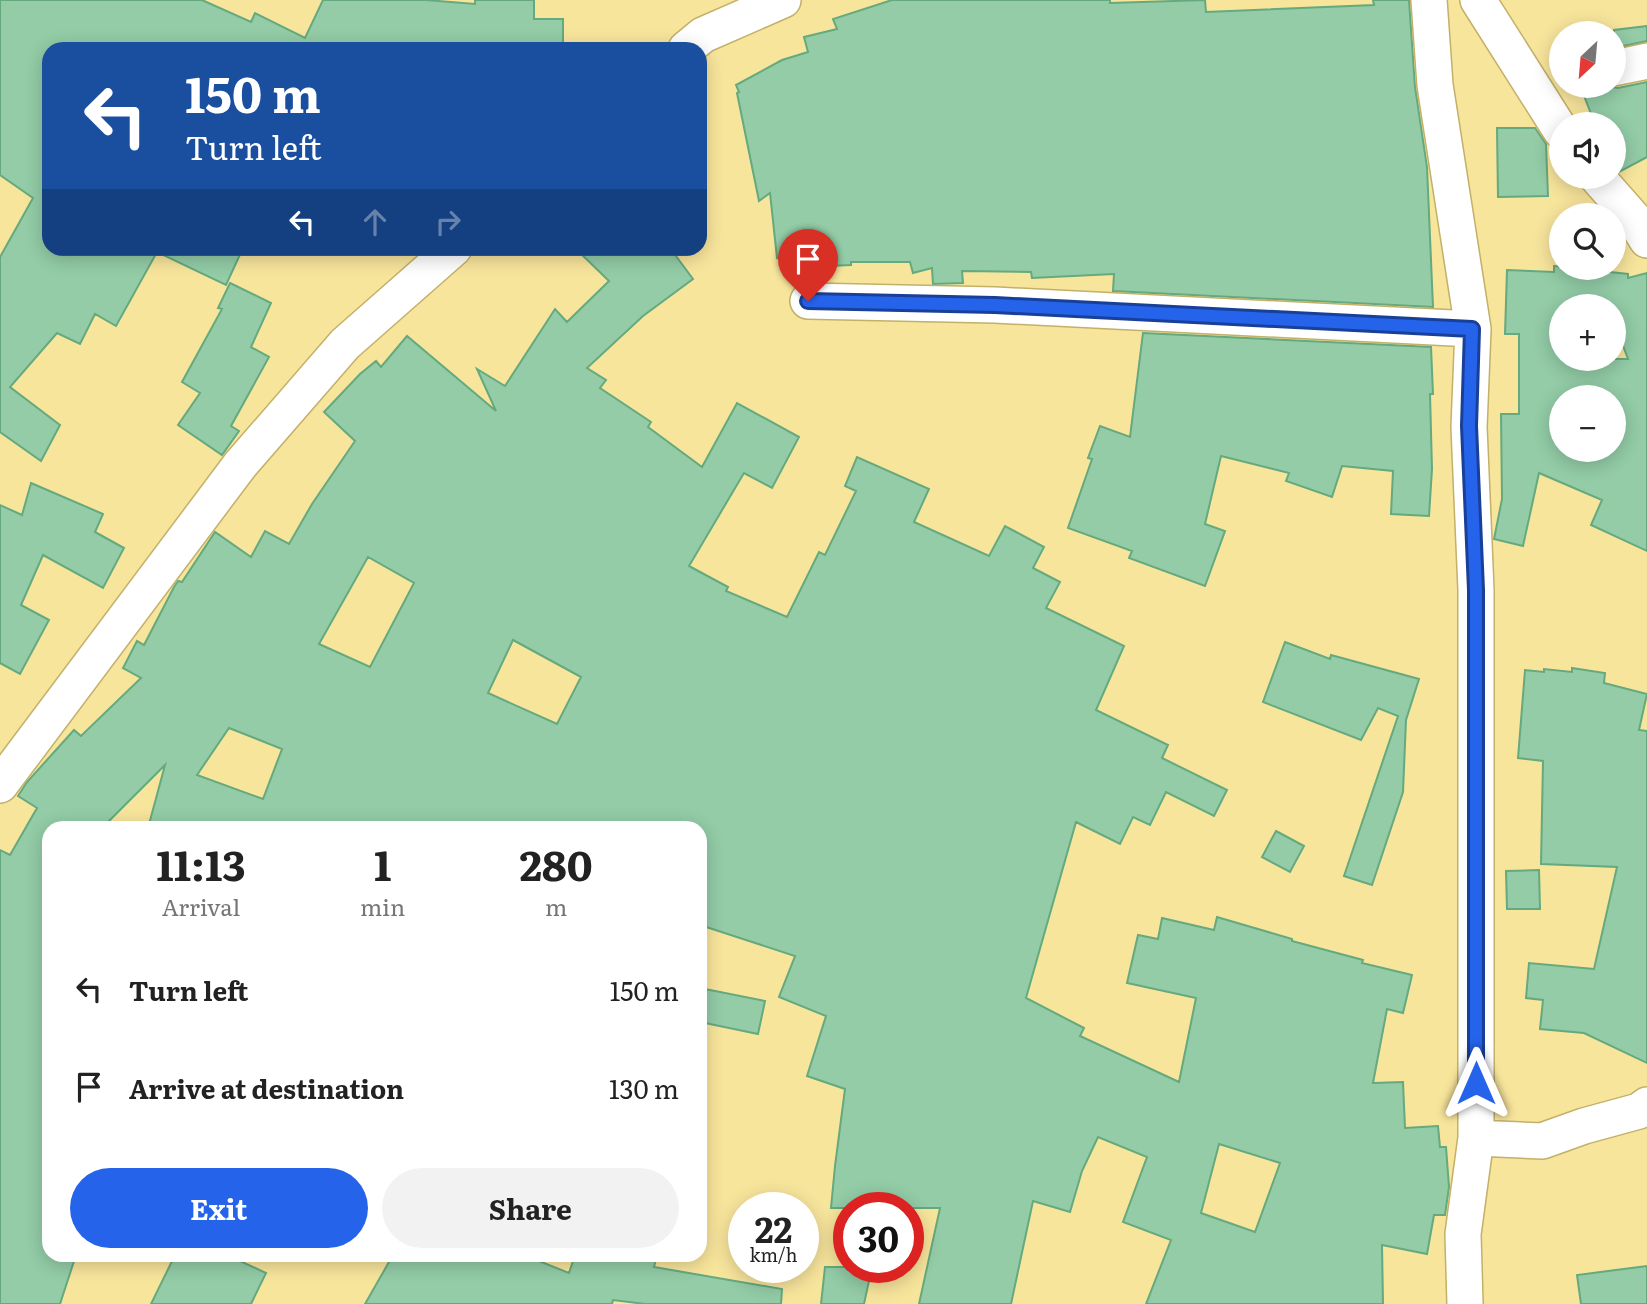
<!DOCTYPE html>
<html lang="en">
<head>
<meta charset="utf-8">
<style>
  :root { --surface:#fff; --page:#f2f2f2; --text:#222; --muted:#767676; --accent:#2563eb }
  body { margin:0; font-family:Literata,serif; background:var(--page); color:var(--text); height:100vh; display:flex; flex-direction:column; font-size:26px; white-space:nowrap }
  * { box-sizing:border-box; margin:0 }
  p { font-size:23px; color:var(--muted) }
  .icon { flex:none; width:38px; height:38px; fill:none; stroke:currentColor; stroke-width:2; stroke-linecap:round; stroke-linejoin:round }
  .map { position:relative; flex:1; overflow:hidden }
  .drawer { position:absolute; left:42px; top:821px; width:665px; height:441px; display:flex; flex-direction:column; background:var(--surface); border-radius:21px; box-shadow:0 4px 18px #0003 }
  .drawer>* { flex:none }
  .top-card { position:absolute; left:42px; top:42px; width:665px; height:214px; border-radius:21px; box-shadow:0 4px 18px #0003; background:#1a4fa0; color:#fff; overflow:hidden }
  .needle { width:46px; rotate:206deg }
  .fabs { position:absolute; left:1549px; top:21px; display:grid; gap:14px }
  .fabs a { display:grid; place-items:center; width:77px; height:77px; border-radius:50%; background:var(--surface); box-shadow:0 4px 18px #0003; font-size:35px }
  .speed { position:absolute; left:728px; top:1192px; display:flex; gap:14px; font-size:35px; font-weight:700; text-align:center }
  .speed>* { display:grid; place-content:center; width:91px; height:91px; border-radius:50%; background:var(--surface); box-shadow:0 4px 18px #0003; line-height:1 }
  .speed small { font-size:18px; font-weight:400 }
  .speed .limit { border:10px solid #d22; background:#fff; color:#111 }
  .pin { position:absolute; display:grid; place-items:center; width:60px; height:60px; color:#fff; margin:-72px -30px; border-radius:50% 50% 50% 0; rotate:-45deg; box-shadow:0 0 7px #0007 }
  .pin .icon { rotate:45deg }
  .me { position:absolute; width:77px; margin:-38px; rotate:0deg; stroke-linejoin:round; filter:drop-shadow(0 0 5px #0008) }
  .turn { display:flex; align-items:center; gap:24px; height:147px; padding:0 28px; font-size:32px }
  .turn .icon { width:91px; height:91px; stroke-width:2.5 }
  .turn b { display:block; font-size:49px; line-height:60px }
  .lanes { display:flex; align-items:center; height:66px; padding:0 28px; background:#0003; justify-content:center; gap:35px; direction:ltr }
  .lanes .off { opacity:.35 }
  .eta { display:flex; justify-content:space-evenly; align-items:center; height:119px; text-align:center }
  .eta b { font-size:42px; font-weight:700; line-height:49px }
  .cta { display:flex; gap:14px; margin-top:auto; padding:14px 28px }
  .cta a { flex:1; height:80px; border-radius:42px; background:var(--accent); color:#fff; font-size:28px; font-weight:700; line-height:80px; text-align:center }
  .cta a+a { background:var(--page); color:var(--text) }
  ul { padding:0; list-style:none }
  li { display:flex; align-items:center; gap:21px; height:98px; padding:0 28px }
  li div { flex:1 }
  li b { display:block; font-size:26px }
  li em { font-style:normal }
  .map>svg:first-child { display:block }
</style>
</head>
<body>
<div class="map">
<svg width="1647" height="1304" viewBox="0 0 1647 1304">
  <rect width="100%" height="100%" fill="#f8e59c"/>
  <path fill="#93cca7" stroke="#65a97e" stroke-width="2" fill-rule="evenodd" d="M0,0H202L251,22L255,13L305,38L323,0H426L475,4V0H534V19H563V49H49V248H243L226,285L157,252L116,326L95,314L80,344L57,333L10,387L60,425L41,461L0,432V257L33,198L0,175Z
    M892,0H1110V3L1205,0L1206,12L1374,5L1373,0H1409L1415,87L1427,167L1433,307L1113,291L1114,274L1032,278L1031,272L962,271L963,283L933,284L932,268L913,273L910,262H851V265L805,267V254L777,258L770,193L759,201L737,93L739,92L736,85L782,60L808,52L804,37L837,29L833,19Z
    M1647,26V41L1614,48V30Z
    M1647,82V157L1619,172L1614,165V124H1595L1583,93L1604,86L1618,88Z
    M1497,128H1535L1546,144L1548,196L1498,197Z
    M575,248H670L693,279L643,316L587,368L606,380L600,388L651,422L648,427L702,467L737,403L799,437L772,488L744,473L689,566L728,587L726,591L787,617L819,552L825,555L856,491L845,486L857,457L929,489L914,522L989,556L1005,526L1044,547L1033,568L1060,582L1046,608L1124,646L1096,710L1168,745L1162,758L1227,790L1214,816L1166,792L1150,825L1133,817L1120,844L1076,822L1026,998L1084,1028L1080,1036L1179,1082L1196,998L1127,983L1138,935L1158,939L1162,918L1214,930L1217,917L1292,939V941L1363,960L1362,963L1412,975L1403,1013L1387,1009L1373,1083L1403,1082L1405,1128L1438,1126L1440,1147H1446L1449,1187L1445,1215H1434L1427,1254L1382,1245L1383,1304H1146L1171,1240L1123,1222L1147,1157L1098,1137L1082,1171L1070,1212L1033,1201L1011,1304H919L940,1208H831L835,1166L845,1089L807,1076L826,1016L779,997L795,956L700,925V828H148L165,765L102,828H49V1255H76L60,1304H0V850L10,855L37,808L18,796L27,782L74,730L81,736L141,678L123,668L137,641L144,645L174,587L178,581L182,582L215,532L251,557L265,531L289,544L312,504L355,441L324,412L360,374L376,361L381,367L407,336L496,411L477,369L505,386L555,309L567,322L609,281ZM368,557L414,583L370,667L319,644ZM513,640L581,677L557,724L488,693ZM229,728L282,749L263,799L197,775ZM1219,1144L1280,1163L1255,1232L1201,1213Z
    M1554,266L1628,274V278L1647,273V551L1591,525L1602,500L1539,473L1523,546L1494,539L1502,499L1501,414H1519V334H1505L1507,270L1554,272ZM1561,306H1614V322L1628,359H1561ZM1561,397H1614V450H1561Z
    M230,283L271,303L251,347L269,357L231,426L239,431L222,455L178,425L200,393L182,382L222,309L218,308Z
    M1143,333L1431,347L1433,394H1430L1432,469L1429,516L1391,514L1393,471L1342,466L1332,497L1286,481L1289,473L1221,456L1205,524L1225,531L1205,586L1129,558L1132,551L1068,528L1092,459L1088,458L1100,426L1130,437Z
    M31,483L103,514L95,532L124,548L103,588L43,555L21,605L49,620L20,674L0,663V505L22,515Z
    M1285,642L1330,659L1331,655L1419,679L1406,720L1403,792L1372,885L1344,876L1398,716L1378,708L1361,740L1263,702Z
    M1572,668L1605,673L1604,683L1647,694L1639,730L1647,731V1063L1584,1033L1540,1029L1543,1000L1526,998L1529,963L1594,969L1617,867L1541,864L1543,761L1518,758L1525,670L1544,672V669L1572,672Z
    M1276,831L1304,846L1290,872L1262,857Z
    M1539,870L1540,909H1507L1506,871Z
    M700,988L765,1001L758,1034L700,1022Z
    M175,1255H227L266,1273L251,1304H151Z
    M393,1255H524L569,1273L575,1255H657L654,1267L782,1289L781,1304H645L613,1300L612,1304H365Z
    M1647,1266V1304H1581L1577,1275Z
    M825,1267H872L864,1304H821Z"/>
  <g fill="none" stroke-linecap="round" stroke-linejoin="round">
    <g stroke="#c3b069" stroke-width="38">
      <path id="minor" d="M1429,0L1435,85L1473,329L1469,427L1476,590V1138L1463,1234L1465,1304
        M1478,0L1561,131
        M686,49L703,35L783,0
        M1614,68L1647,61
        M1597,177L1634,219L1647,240
        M808,301L995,305L1473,329
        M0,785L240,465L345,344L454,248
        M1476,1138L1542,1141L1584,1126L1639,1111L1647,1105"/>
    </g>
    <use href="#minor" stroke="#fff" stroke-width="35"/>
  </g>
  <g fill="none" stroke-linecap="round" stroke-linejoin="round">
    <g stroke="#184099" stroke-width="18">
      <path id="route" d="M808,301L995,305L1472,329L1469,426L1476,590V1083"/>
    </g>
    <use href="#route" stroke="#2563eb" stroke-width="12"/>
  </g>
</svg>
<div class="fabs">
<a><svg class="needle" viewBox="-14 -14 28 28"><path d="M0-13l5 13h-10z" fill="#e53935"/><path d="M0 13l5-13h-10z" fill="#767676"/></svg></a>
<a><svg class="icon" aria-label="sound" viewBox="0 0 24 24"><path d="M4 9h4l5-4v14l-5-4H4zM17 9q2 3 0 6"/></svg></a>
<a><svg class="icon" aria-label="search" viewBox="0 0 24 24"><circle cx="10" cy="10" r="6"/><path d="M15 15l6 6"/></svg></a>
<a>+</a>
<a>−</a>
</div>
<div class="speed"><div>22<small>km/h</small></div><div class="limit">30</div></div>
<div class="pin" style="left:808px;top:301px;background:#d93025"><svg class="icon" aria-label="arrive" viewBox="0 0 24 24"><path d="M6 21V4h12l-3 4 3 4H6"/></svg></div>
<svg class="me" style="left:1476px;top:1083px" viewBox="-20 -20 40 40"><path d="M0-17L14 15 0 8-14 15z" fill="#2563eb" stroke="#fff" stroke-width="4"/></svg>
<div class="top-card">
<div class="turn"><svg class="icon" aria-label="left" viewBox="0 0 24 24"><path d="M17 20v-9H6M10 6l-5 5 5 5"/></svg><div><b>150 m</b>Turn left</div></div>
<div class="lanes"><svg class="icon" aria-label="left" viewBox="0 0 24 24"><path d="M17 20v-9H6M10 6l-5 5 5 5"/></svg><svg class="icon off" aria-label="ahead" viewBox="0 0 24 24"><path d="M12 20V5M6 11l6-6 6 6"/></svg><svg class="icon off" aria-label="right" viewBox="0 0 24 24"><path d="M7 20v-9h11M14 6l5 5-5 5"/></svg></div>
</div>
<section class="drawer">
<div class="eta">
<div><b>11:13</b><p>Arrival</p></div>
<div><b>1</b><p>min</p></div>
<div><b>280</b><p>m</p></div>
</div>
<ul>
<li><svg class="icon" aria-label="left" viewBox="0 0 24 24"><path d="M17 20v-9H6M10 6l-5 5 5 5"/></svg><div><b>Turn left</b></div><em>150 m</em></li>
<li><svg class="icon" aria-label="arrive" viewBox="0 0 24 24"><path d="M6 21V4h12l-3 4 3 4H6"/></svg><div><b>Arrive at destination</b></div><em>130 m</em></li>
</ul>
<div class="cta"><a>Exit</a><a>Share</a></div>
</section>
</div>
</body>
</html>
